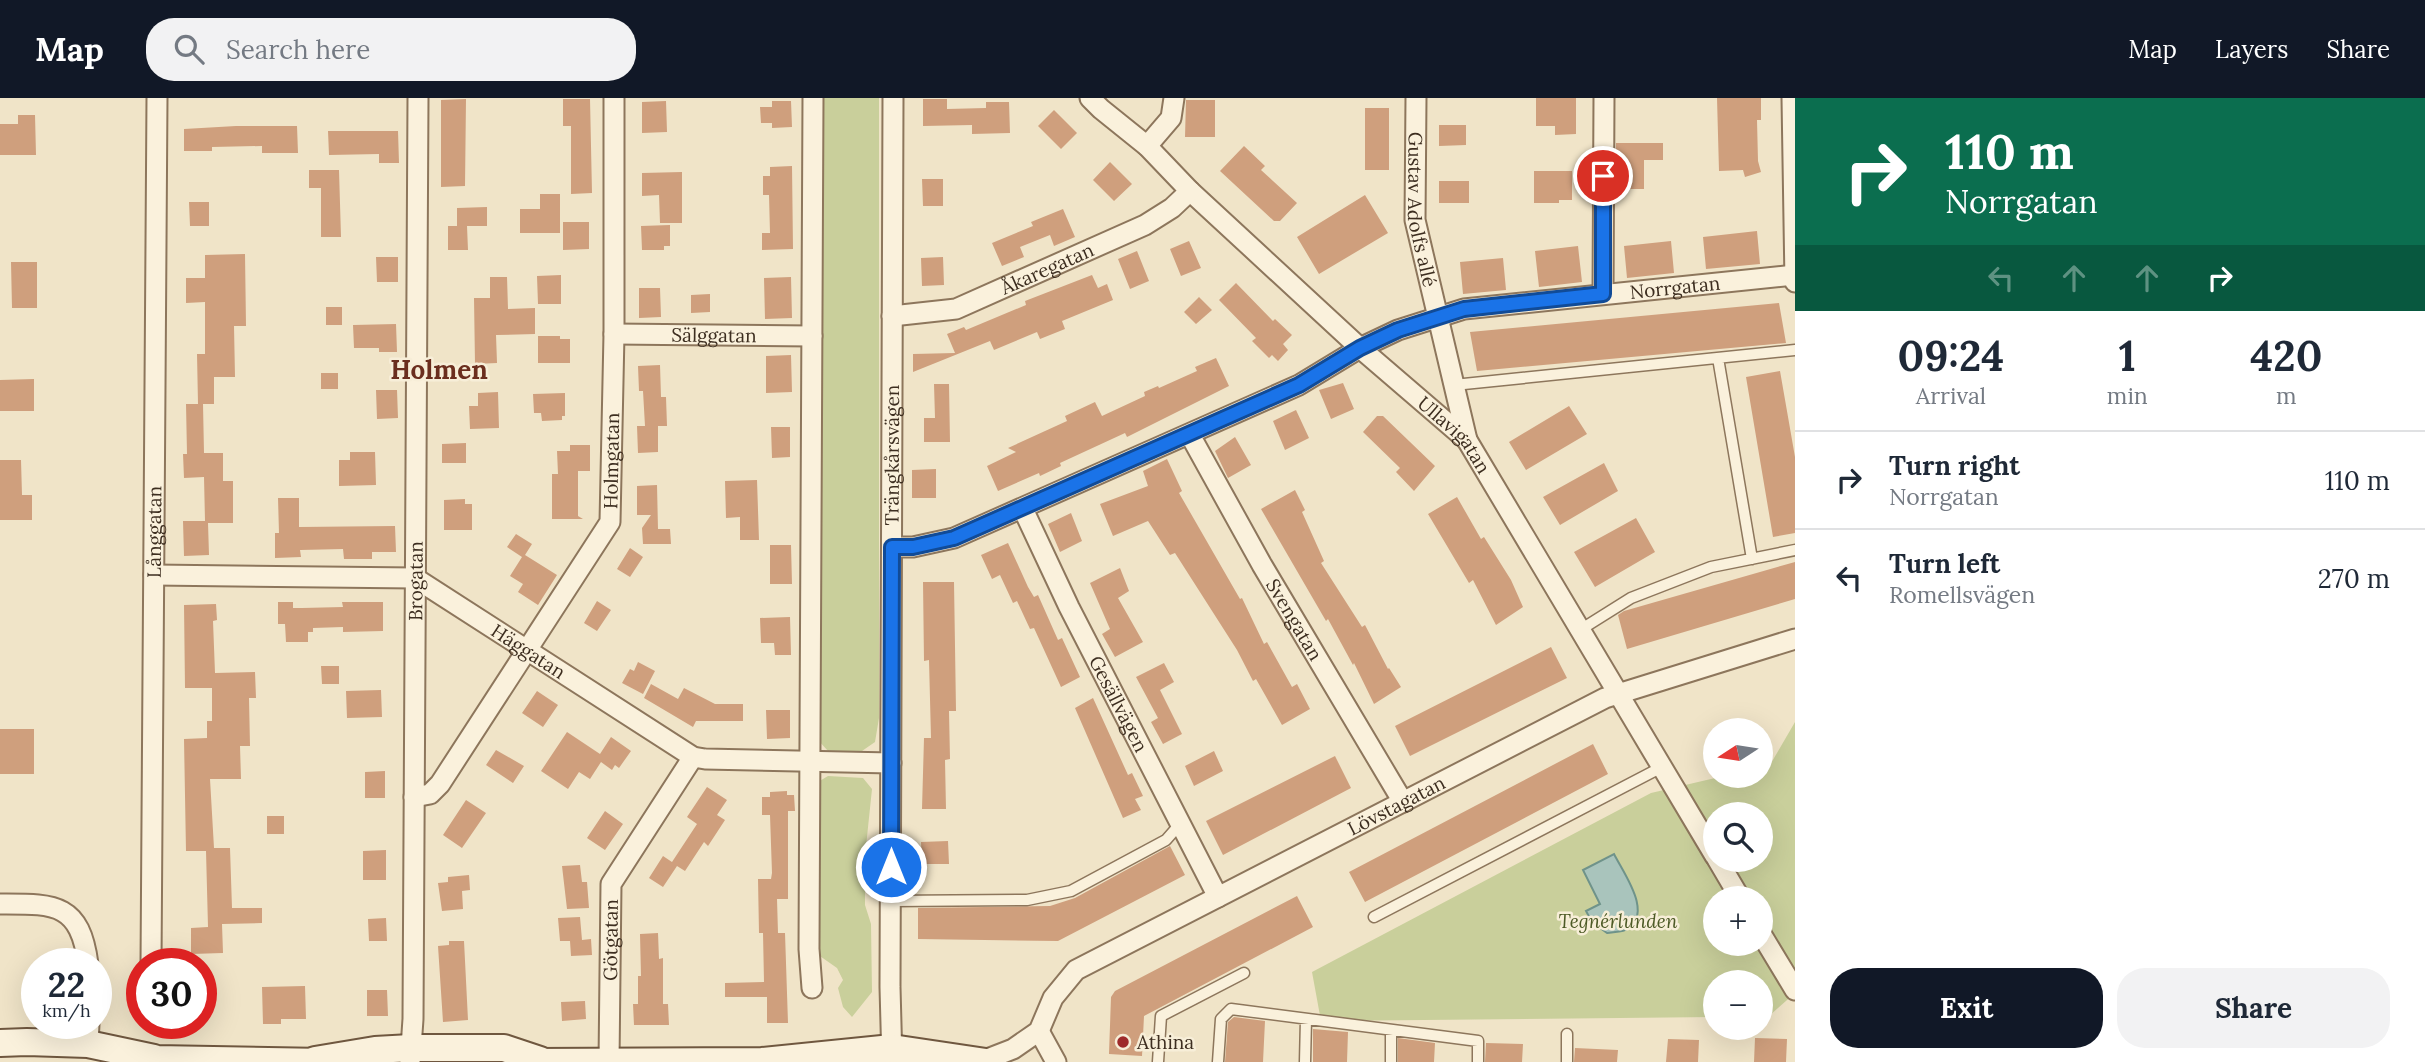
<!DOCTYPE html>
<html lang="en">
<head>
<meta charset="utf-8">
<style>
  :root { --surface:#fff; --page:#f2f2f3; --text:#1f2937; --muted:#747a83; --line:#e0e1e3; --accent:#111827 }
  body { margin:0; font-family:Lora,serif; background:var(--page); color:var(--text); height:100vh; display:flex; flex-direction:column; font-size:26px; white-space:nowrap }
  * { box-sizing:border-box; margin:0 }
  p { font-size:23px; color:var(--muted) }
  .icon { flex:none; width:38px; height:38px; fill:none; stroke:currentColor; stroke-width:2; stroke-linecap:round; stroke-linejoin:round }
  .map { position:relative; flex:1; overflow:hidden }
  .drawer { display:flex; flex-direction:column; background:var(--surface); width:630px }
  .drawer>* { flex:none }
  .hud { background:#0b6e4f; color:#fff; overflow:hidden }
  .needle { width:46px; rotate:258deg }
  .controls { position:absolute; left:1703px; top:620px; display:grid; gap:14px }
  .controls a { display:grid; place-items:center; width:70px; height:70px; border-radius:50%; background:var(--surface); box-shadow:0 7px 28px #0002; font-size:35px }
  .speed { position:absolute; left:21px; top:850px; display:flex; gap:14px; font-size:35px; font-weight:700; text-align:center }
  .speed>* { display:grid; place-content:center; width:91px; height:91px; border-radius:50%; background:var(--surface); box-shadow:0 7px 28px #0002; line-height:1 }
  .speed small { font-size:18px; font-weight:400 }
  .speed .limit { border:10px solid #d22; background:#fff; color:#111 }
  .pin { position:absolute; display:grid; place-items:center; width:60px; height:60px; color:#fff; margin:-30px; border:4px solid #fff; border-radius:50%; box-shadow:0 2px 7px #0007 }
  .me { position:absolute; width:77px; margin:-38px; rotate:0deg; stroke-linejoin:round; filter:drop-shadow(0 0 5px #0008) }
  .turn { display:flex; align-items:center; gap:24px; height:147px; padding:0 35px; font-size:32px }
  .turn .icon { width:91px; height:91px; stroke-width:2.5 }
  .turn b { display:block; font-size:49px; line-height:60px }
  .lanes { display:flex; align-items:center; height:66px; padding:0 35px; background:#0003; justify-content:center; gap:35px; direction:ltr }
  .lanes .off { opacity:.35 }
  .eta { display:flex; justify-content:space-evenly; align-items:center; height:119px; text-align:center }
  .eta b { font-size:42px; font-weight:700; line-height:49px }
  .cta { display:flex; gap:14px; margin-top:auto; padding:14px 35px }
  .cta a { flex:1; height:80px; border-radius:28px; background:var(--accent); color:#fff; font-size:28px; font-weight:700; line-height:80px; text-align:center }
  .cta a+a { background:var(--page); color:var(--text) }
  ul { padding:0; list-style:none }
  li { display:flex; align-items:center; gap:21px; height:98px; padding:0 35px; border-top:2px solid var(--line) }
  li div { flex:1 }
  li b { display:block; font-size:26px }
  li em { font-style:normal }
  header { display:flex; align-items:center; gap:42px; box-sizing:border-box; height:98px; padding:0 35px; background:var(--accent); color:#fff }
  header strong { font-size:33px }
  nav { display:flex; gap:38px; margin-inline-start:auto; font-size:24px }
  .search { width:490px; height:63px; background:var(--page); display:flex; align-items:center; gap:18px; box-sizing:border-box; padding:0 24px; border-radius:28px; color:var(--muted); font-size:26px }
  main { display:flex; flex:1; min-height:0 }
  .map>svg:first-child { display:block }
</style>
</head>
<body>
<header>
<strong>Map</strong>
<div class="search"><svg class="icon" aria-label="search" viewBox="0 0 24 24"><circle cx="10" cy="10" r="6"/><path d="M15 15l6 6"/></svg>Search here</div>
<nav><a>Map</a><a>Layers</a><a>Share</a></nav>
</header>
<main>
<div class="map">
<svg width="1795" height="964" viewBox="0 0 1795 964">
  <rect width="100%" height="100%" fill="#f0e4c8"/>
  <path fill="#c9cf9b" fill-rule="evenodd" d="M819,0H879V620L875,644L862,653H828L818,642Z
    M1795,624V895L1769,918L1761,919L1760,884H1715V919L1321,923L1312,874L1651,695L1728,677H1760L1761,670L1770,667ZM1715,716H1760V761H1715ZM1715,800H1760V845H1715Z
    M828,678L863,680L872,691L865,758V807L871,826L872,894L852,919L843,909L838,890L843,882L837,870L817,856L818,684Z"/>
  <path fill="#a9c4bc" stroke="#6f938a" stroke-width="2" d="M1614,756C1624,776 1655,817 1625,832C1620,834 1612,834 1607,835L1592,824L1586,813L1600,806L1583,772Z"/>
  <path fill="#cf9f7d" d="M1536,0H1576V36L1555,37V28H1536Z
    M1717,0H1761V22H1757L1758,63L1761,74L1745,79L1743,72L1719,73Z
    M466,1L465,88L441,89V2Z
    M563,1H590L592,95L571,96V28H563Z
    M923,1H947V11L986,10V4H1009L1010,35L972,36V27L923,28Z
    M1186,2H1215V39H1185Z
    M666,3L667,34L642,35V4Z
    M772,3H791L792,29L772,30V25H761L760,9H772Z
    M1365,10H1389V72H1365Z
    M1054,12L1077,35L1061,51L1038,28Z
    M18,17H35L36,57H0V26H18Z
    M1439,27H1466V47L1439,48Z
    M236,28H297L298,55H262V48L212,49V53H184V31Z
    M328,33H398L399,65H379V56L329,57Z
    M1616,45H1663V62H1644V91H1623V67H1616Z
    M1244,48L1265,68L1261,72L1297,105L1280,123H1274L1220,73Z
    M1110,64L1132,86L1114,103L1093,82Z
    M792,68L793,151L762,152V135H770L769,97H763V78H770V69Z
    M309,72H339L341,139H321V90H309Z
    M1534,73H1572V102H1559V105H1534Z
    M682,74V125H660L659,97L642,98V75Z
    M922,81H943V108H923Z
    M1439,83H1469V105H1439Z
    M540,96H560V135H520V111H540Z
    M1365,97L1388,135L1319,176L1297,139Z
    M189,104H209V128H190Z
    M487,109V128H457V110Z
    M1063,111L1075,139L1054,148L1050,137L1020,149L1024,159L1002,168L992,145L1033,128L1031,124Z
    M563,124H589V151L563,152Z
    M670,127V148H664V152H642L641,128Z
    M448,128H467L468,152H448Z
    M1757,133L1760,166L1706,171L1703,139Z
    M1189,143L1201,170L1181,178L1170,151Z
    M1671,143L1674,175L1627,180L1624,148Z
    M1578,148L1582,184L1539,189L1535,153Z
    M1137,153L1149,183L1130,191L1118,161Z
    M245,156L246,228H234L235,279H214V306H198L197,256H205V204L186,205V180H205V157Z
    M376,159H398V184H377Z
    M943,159L944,187L922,188L921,160Z
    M1503,160L1506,192L1463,196L1460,164Z
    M11,164H37V210H12Z
    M561,177V206H538L537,178Z
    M1092,177L1098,190L1107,186L1113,202L1062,223L1065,231L1040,241L1037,234L994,252L990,243L913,274V256L955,255L947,236L964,229L966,232L1026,207L1025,203Z
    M490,179H507L508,211L535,210V236L496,237L497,265L475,266L474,200H490Z
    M791,179L792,220L765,221L764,180Z
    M1236,185L1273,223L1275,221L1292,237L1283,246L1288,252L1278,263L1272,257L1269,260L1252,243L1256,240L1219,202Z
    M639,190H660L661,219L639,220Z
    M710,196V214L691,215V197Z
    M1199,199L1212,212L1196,226L1184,214Z
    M1779,205L1786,245L1477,273L1470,234Z
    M326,209H342V227H326Z
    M396,226L397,254H379V250H354L353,227Z
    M538,238H560V241H570V265H538Z
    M791,257L792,294L766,295V258Z
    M1216,260L1229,288L1127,339L1125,335L1060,365L1061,368L1040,378L1039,375L998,393L987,368L1016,354L1008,350L1067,323L1065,318L1095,304L1102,318L1145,298L1144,294L1158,288L1159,290L1197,273L1195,269Z
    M660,267L661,299H666L667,328H645L643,293H639L638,268Z
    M1780,273L1795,359V435L1773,439L1746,279Z
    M321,275H338V291H321Z
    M34,281V313H0V282Z
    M1343,285L1354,311L1331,321L1319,292Z
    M934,286H949L950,344H924V320H935Z
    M376,292H397L398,320L377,321Z
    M498,294L499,330L470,331L469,308H478V295Z
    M565,295V318H562V322L542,323L541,315H534L533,296Z
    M186,306H203L204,355H223V383H233V425H208L209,457L184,458L183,423H205L204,379L184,380L183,356H187Z
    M1569,308L1587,336L1526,372L1509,344Z
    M1296,312L1309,340L1285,352L1273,323Z
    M1377,318H1383L1435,368L1414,393L1396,374L1400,370L1363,334Z
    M637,328H658V354L638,355Z
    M771,329H790V359L772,360Z
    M1235,339L1251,367L1228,380L1215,353Z
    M466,345V365H442V346Z
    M570,347H590V373H578V418L583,421H552V376H558L557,353H570Z
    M350,354H375L376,387L339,388V362H350Z
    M1167,361L1182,393L1179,395L1240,501L1242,500L1264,546L1267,544L1292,589L1297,586L1310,611L1282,627L1256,581L1253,583L1237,552L1175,455L1170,457L1148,423L1113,438L1100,406L1148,388L1143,373Z
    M0,362H21L22,397H32V422H0Z
    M1604,365L1618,393L1560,427L1543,399Z
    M936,371V400H912V372Z
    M757,382L759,442H740V419L726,420L725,383Z
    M657,387L658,431H670L671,446H643L642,430L651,417H637V388Z
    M1295,392L1305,412L1302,414L1324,463L1321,465L1362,529L1365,527L1388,571L1389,570L1401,589L1374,606L1354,565L1353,567L1328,521L1326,523L1261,411Z
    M1457,399L1481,441L1484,439L1511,482L1523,509L1496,527L1473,482L1469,485L1428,416Z
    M278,400H299V429L395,428L396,454H372V461H344L343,451L300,452L301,459L275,460V435H279Z
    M465,401V406H472V432H444V402Z
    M1071,415L1082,443L1060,454L1048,426Z
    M1636,420L1655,454L1595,489L1574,454Z
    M516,436L532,446L525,457L557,477L538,507L518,494L523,486L510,478L522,459L507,449Z
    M1008,445L1028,489L1034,499L1038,497L1058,542L1062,540L1080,579L1061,589L1034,530L1030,531L1017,503L1013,505L1000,477L992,481L981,457Z
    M770,447H791L792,486H770Z
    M630,450L643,459L630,479L617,471Z
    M1795,464V501L1627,551L1618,517L1624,513Z
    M1120,470L1129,493L1118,500L1143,544L1115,559L1102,536L1110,531L1090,485Z
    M923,484H954L956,613H949L950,661L945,662L946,711H922L924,640H931L929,562L924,563Z
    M597,503L611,512L597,533L584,525Z
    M278,504H293V510H302L343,509L342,504H383V533L343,534V529L313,530V534H308V544H286L285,526H278Z
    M216,506L217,522L213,523L215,575L255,574L256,600H249L250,648H240L241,681H210L214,750H230L232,810H262V825L222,826L223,855L191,856V830L208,829L206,753H186L184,641L207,640V623H212V590H185L184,507Z
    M790,519L791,557H775L774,545H761L760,520Z
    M1551,549L1567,580L1410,658L1395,628Z
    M638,564L655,573L643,596L622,585L630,571L634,573Z
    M1164,565L1174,584L1160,592L1182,636L1163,646L1151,624L1158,620L1136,579Z
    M321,568H339V586H322Z
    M651,586L678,601L684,590L715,606H743V623H696L693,629L644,600Z
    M381,592L382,619L347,620L346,593Z
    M537,593L558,607L543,629L522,615Z
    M1093,600L1128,677L1132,675L1143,698L1135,701L1141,712L1123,720L1075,610Z
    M766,612H790V640L767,641Z
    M0,631H34V676H0Z
    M567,634L600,656L611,639L631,653L619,670L615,667L612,672L601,664L590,681L579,674L568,691L541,673Z
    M1593,646L1608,676L1365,804L1349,774Z
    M496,652L524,668L513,685L486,667Z
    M1214,653L1223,673L1194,688L1185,668Z
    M1335,658L1351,690L1223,757L1206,723Z
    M385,673V700H365V674Z
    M707,689L727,702L717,717L725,722L708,748L704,744L685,773L677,768L663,789L649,780L663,758L672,764L697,726L687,719Z
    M787,693V697H794L795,713H788V801H777L778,835H785L788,925H767V899H725V885L764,884L763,835H759L758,781H771L772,775L770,717H762V699H770V694Z
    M466,702L486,715L462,750L443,737Z
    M605,713L623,726L605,752L587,740Z
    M267,718H284V736H267Z
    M948,743L949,766H922L921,744Z
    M1170,748L1185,777L1058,843L918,841V810L1050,808L1075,800Z
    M386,752V782H363V753Z
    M580,767L582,784H587L589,810L567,811L562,768Z
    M469,777L470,792L462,793L463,811L442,813L438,785L448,784V779Z
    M1297,798L1313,829L1144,918L1142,958L1109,956L1111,899L1115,893Z
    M580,819L582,842L591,841L592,857L571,858L570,843H560L558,820Z
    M386,820L387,843H369L368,821Z
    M658,835L659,861L663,860V906H668L669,927H634L633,906H638V878H641L640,836Z
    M449,843H464L468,922L443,924L438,848L449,847Z
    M305,888L306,921H281V926H263L262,889Z
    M367,892H387L388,918H367Z
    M585,903L586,921L562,923L561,904Z
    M1234,919L1265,923L1263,964H1225L1228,924Z
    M1313,931L1348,934L1347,964H1313Z
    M1398,940L1435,945L1434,964H1398Z
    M1755,940L1787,941L1786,964H1754Z
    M1668,941L1699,942L1698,964H1666Z
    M1486,945L1523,946L1522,964H1485Z
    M1575,950L1618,952L1617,964H1574Z"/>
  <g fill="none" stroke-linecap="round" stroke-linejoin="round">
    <g stroke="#8d765c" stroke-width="13">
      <path id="lane" d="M1718,260L1752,461
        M1454,287L1795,252
        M1580,532L1631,500L1711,469L1795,452
        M890,803L1027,802L1071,793L1166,742L1180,726
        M1374,819L1662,669
        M1158,964L1161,918L1244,875
        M1218,964L1221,921L1231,911L1478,943V964
        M1305,964L1306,921
        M1391,964V932
        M1567,964V936"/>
    </g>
    <g stroke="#8d765c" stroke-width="23">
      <g id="street">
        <path id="s1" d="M1090,0L1101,11L1147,48L1190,93L1360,250L1467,342L1715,758"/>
        <path id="s2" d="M1416,0L1415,122L1467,342"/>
        <path d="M1792,0L1795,184"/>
        <path d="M1147,48L1171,20L1174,0"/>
        <path d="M1603,196L1604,0"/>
        <path id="s3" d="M892,218L956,211L1145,127L1172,110L1190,93"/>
        <path id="s4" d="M614,236L812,238"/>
        <path id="s5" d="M1190,337L1262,467L1403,704"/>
        <path id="s6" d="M1023,411L1069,509L1218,799"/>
        <path id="s7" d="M892,449H913L954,440L1299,287L1360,250L1398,232L1464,211L1795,177"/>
        <path id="s8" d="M154,477L415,480L693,659L705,661L891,665"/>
        <path id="s9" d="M414,699L430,696L440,686L610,424L614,236V0"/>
        <path d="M1717,761L1740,800"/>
        <path d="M0,806C54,806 80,804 88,866"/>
        <path d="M1760,834L1795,892"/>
        <path id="s10" d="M151,866L157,0"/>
        <path d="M812,890L809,851L813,0"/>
        <path d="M1039,933L1056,964"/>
        <path d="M88,946L89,926"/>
        <path id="s11" d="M982,963L1013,951L1039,933L1053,900L1076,872L1605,600L1795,541"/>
        <path id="s12" d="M410,964L413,921L418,0"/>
        <path id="s13" d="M609,964L611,786L693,659"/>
        <path id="s14" d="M892,964L890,889L893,0"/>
      </g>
    </g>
    <g stroke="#6f573f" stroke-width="30">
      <path id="secondary" d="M0,945L27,944L88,946L154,960
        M315,962L375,952L411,950H504L540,962
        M135,964L156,961L325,964
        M533,964L762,963L892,950L986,964"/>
    </g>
    <use href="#lane" stroke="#faf1dc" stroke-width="10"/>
    <use href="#street" stroke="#faf1dc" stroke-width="19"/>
    <use href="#secondary" stroke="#faf1dc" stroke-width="26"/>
  </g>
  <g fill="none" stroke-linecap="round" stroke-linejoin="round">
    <g stroke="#114b97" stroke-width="18">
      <path id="route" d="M891,769L892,449H913L954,440L1299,287L1360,250L1398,232L1464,211L1603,196V78"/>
    </g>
    <use href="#route" stroke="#1a73e8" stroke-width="12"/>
  </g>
  <circle fill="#9e2a2b" stroke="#f7eed8" stroke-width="2.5" cx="1123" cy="944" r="7"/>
  <g text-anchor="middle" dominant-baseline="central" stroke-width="5" stroke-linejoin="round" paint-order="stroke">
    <g font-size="19" fill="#3d2e20" stroke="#f7eed8">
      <text stroke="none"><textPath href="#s2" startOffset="112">Gustav Adolfs allé</textPath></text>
      <text stroke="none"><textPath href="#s3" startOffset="164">Åkaregatan</textPath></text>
      <text stroke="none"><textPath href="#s7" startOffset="835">Norrgatan</textPath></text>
      <text stroke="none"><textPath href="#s4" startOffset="100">Sälggatan</textPath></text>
      <text stroke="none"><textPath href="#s1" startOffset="497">Ullavigatan</textPath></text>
      <text stroke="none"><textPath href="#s14" startOffset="607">Trängkårsvägen</textPath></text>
      <text stroke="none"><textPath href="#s9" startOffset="404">Holmgatan</textPath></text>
      <text stroke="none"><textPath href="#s10" startOffset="432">Långgatan</textPath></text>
      <text stroke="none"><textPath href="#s12" startOffset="481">Brogatan</textPath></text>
      <text stroke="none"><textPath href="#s5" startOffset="212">Svengatan</textPath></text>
      <text stroke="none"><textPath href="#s8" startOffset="396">Häggatan</textPath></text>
      <text stroke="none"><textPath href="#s6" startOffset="217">Gesällvägen</textPath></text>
      <text stroke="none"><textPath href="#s11" startOffset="497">Lövstagatan</textPath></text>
      <text stroke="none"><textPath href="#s13" startOffset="122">Götgatan</textPath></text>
    </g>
    <g font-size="19" font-style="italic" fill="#4d5a26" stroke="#f7eed8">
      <text x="1618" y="823">Tegnérlunden</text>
    </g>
    <g font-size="19" fill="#3d2e20" stroke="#f7eed8" text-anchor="start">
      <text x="1137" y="944">Athina</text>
    </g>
    <g font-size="26" font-weight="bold" fill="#6b2e1e" stroke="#f7eed8">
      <text x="439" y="271">Holmen</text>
    </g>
  </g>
</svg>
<div class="controls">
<a><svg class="needle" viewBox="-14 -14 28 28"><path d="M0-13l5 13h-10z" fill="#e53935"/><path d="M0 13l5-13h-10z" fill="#747a83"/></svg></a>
<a><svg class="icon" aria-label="search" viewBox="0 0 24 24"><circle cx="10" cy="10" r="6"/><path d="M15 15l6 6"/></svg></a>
<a>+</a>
<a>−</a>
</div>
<div class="speed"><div>22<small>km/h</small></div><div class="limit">30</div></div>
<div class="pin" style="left:1603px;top:78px;background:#d93025"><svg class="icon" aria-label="arrive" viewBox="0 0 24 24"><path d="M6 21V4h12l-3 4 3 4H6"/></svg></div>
<svg class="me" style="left:891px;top:769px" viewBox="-20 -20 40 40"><circle r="17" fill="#1a73e8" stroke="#fff" stroke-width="3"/><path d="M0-11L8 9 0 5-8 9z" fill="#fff"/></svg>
</div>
<section class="drawer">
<div class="hud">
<div class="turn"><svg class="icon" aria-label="right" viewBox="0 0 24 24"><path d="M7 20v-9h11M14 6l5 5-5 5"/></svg><div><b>110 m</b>Norrgatan</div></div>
<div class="lanes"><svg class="icon off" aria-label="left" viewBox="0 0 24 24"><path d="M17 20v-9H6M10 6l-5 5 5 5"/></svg><svg class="icon off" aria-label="ahead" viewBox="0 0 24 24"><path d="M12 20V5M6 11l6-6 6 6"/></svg><svg class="icon off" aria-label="ahead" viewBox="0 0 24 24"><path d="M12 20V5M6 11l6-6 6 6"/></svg><svg class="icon" aria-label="right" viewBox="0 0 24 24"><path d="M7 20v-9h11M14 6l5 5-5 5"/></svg></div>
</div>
<div class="eta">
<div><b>09:24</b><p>Arrival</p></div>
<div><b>1</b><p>min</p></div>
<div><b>420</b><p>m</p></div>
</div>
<ul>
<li><svg class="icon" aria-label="right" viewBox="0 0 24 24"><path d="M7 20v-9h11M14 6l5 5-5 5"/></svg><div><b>Turn right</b><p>Norrgatan</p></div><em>110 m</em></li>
<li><svg class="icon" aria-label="left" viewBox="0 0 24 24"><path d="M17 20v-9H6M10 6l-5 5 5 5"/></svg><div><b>Turn left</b><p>Romellsvägen</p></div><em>270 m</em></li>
</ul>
<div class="cta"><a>Exit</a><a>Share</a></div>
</section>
</main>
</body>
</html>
